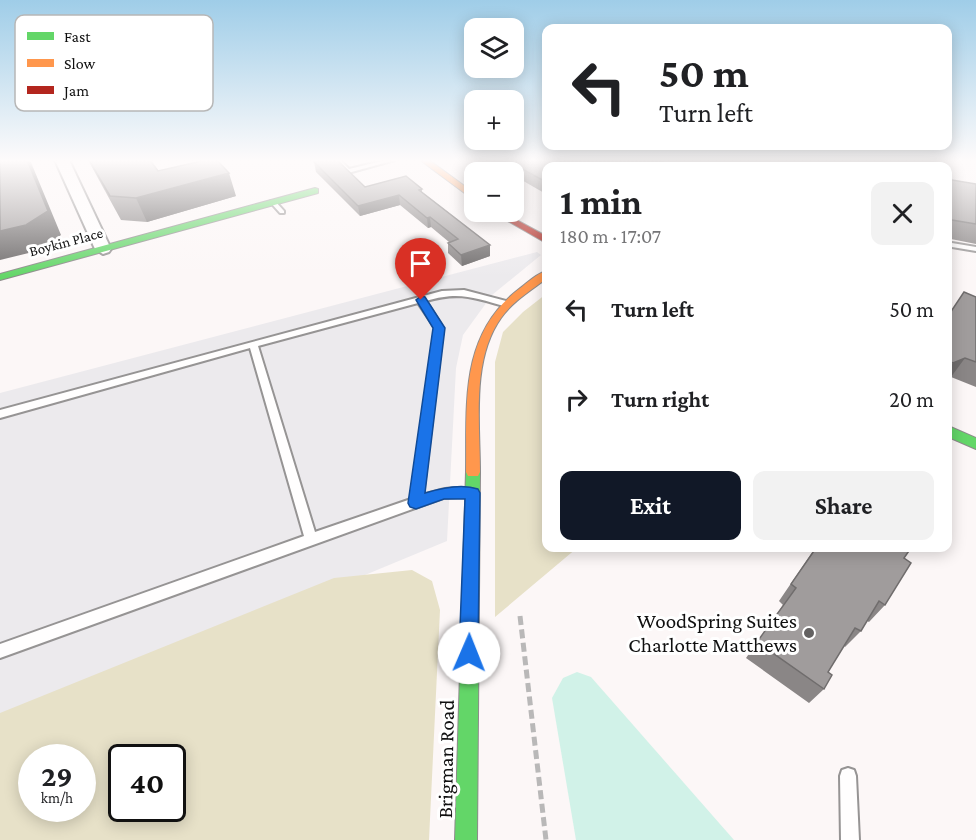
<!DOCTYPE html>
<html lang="en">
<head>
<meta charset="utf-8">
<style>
  :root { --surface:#fff; --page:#f2f2f2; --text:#202124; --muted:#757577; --accent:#111827 }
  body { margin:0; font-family:"Crimson Pro",serif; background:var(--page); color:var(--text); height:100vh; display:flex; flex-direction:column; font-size:22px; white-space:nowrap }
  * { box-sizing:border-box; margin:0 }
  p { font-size:20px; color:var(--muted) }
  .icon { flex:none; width:33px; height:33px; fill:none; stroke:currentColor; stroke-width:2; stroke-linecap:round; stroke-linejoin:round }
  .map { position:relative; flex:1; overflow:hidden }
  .details { position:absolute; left:542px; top:162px; width:410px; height:390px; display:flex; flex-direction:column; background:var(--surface); border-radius:12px; box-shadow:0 3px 15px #0003 }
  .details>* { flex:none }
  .top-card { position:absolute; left:542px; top:24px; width:410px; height:126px; border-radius:12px; box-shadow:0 3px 15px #0003; background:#fff; color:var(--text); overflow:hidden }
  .tools { position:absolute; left:464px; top:18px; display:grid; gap:12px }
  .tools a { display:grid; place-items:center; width:60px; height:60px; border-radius:12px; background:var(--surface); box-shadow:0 3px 15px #0003; font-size:30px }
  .speed { position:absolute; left:18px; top:744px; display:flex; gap:12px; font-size:30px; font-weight:700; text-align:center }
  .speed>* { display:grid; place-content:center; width:78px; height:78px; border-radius:50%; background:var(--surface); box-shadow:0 3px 15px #0003; line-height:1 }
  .speed small { font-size:15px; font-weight:400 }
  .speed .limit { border:3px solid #111; border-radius:9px; background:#fff; color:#111 }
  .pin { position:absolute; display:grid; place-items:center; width:51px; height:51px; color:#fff; margin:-62px -26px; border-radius:50% 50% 50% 0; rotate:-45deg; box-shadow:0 0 6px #0007 }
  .pin .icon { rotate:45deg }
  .me { position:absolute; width:66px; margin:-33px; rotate:1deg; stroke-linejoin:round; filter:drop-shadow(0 0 4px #0008) }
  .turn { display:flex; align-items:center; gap:21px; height:126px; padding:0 18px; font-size:27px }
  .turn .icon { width:78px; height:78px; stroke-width:2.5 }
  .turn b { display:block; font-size:42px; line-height:51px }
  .round { display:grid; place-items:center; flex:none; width:63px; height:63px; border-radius:12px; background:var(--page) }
  .overview { display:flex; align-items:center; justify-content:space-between; height:102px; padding:0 18px }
  h1 { font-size:36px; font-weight:700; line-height:45px }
  .primary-button { display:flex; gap:12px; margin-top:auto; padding:12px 18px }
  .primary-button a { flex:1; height:69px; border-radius:12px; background:var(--accent); color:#fff; font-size:24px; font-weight:700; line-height:69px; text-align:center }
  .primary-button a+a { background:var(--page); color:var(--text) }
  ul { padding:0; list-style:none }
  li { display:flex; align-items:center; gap:18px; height:90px; padding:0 18px }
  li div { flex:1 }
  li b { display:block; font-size:22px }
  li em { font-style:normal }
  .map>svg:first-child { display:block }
</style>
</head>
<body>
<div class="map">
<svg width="976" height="840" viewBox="0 0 976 840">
  <rect width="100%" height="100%" fill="#fcf7f7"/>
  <path fill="#eceaed" d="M537,252L541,255L492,295L463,335L456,368L447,541L0,726V393Z"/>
  <path fill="#e7e1c8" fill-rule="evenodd" d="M546,294V548H577L495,617V362L503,332L523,312Z
    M412,570L432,581L440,610L429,840H0V713L334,578ZM32,758H82V808H32ZM122,758H172V808H122Z"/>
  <path fill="#d1f2e8" d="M577,672L591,677L734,840H576L552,698L563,678Z"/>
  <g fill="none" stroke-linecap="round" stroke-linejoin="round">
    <g stroke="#969494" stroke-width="4">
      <path id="lane" d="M336,160H340L349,169L386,160H395L348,173L336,162Z
        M271,201H275L284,211V213H280L271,203Z
        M946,242L976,247V251L946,246Z
        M464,290L510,302L511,304L507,307C474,298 460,291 426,301L443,328L423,495C439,490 455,485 472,490L474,493L472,496L443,498L0,658V644L304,536L250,348L0,418V410L442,291ZM418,303L435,328L411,499L315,532L258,346Z
        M848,768L854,770L856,776L859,840H841L840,776L842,770Z"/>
    </g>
    <g stroke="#969494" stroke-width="4">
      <path id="street" d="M55,160H69L111,249L109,252L103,254L95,249Z"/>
    </g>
    <g stroke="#8d8b8b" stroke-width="2">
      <path id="fast" d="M315,188L318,189V193L0,280V274Z
        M946,425L976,438V449L946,436Z
        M473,466L478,468L480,472L477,840H455L466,472L468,468Z"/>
    </g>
    <g stroke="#8d8b8b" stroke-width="2">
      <path id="slow" d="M420,160H429L474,193V200Z
        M546,271V279C530,291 512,302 501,318C471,360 480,424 480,472L478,476H468L466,472C467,404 459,335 519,289C527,283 536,274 546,271Z"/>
    </g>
    <g stroke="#8d8b8b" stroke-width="2">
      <path id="jam" d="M492,212H502L546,236V243Z"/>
    </g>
    <path stroke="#b9b8b8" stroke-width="5" stroke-dasharray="9 4.5" stroke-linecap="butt" d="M520,616L546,840"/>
    <use href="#lane" fill="#fffefe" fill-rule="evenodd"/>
    <use href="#street" fill="#fffefe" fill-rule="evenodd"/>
    <use href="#fast" fill="#63d668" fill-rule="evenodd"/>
    <use href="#slow" fill="#ff974d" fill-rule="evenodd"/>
    <use href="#jam" fill="#b3261e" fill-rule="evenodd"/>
  </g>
  <path fill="#8a8686" d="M88,160H150L158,171L236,196L147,222L121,220Z
    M491,160H658L546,166V194L513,175V172H508L491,163Z
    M314,162L365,187L422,189V192L490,245V256L462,266L448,253V243L449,242L431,227L428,228L400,205L360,216L316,172Z
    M946,179L976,184V244L946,238Z
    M976,297V387L951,377L946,379V318Z
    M815,548H911L904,558L885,605L869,622L867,621L861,631L845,647L844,646L828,672L824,689L809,703L746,658L783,605L779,601Z"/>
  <path fill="#706d6d" d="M27,160H30L61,235L41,250L0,260V231Z
    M229,173L236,196L147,222L136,198Z
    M399,195L400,205L360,216L358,206Z
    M430,217L431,227L428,228L427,218Z
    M490,245V256L462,266L461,255Z
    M965,358L951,377L946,379V373L953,363Z"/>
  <path fill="#a09c9c" stroke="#706d6d" stroke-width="1.5" d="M0,160H27L48,211L26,225L0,231Z
    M89,160H150L158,171L206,160H217L229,173L136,198L110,196Z
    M323,160H337L365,187L406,176L422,189L419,190L490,245L461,255L448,243L458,239L430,217L427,218L399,195L358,206L314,162Z
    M506,160H658L670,165L666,166H546V182Z
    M946,179L976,184V224L946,219Z
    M964,292L976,297V362L965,358L953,363L946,360V319Z
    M816,548H911L904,558L911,563L885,605L879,601L861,631L855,628L828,672L832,675L824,689L757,642L796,588L791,584Z"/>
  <linearGradient id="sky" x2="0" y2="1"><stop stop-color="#9fcde8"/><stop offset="0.58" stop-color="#fefbfb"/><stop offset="1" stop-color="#fefbfb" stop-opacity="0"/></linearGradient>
  <rect width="976" height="277" fill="url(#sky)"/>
  <path fill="#1a73e8" stroke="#114b97" stroke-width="1.5" d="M421,296L425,297L445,328L425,493C441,488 461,483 478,489L480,493L478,653L475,659L469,662L462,659L459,653L465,499H444L416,509L410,507L408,503L433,328L416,300Z"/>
  <circle fill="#636161" stroke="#fff" stroke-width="2" cx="809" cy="633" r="6"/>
  <g text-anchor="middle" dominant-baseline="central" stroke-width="6" stroke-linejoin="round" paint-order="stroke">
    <g font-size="15" fill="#101010" stroke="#fff">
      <text transform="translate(66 242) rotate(-15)">Boykin Place</text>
    </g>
    <g font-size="21" fill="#101010" stroke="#fff" text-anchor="end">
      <text x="797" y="621">WoodSpring Suites<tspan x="797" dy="24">Charlotte Matthews</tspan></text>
    </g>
    <g font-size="21" fill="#101010" stroke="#fff">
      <text transform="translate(446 759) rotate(-89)">Brigman Road</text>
    </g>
  </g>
  <rect x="15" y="15" width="198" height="96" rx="9" fill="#fff" stroke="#b7b7b7" stroke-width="1.5"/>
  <rect x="27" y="32" width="27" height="8" fill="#63d668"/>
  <rect x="27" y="59" width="27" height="8" fill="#ff974d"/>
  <rect x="27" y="86" width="27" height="8" fill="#b3261e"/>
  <g font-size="16" fill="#101010">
    <text x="64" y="42">Fast</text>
    <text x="64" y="69">Slow</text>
    <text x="64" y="96">Jam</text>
  </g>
</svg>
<div class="tools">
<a><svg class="icon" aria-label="layers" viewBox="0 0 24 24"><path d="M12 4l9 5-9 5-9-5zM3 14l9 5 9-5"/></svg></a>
<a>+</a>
<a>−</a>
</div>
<div class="speed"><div>29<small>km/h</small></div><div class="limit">40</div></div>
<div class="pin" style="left:421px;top:300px;background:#d93025"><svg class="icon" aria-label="arrive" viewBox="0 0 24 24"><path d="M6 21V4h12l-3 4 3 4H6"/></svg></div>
<svg class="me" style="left:469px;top:653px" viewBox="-20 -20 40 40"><circle r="19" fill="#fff"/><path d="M0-13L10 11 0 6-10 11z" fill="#1a73e8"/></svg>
<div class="top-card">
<div class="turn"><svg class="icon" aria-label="left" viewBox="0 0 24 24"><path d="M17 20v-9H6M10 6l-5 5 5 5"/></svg><div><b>50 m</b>Turn left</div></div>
</div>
<section class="details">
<div class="overview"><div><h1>1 min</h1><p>180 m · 17:07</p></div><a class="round"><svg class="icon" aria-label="close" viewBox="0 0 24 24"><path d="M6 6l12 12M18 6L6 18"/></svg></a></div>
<ul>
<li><svg class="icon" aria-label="left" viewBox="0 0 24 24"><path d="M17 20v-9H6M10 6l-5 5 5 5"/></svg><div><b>Turn left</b></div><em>50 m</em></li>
<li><svg class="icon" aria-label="right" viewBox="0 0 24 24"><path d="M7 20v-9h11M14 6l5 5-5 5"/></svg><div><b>Turn right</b></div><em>20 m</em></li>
</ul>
<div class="primary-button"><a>Exit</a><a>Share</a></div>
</section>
</div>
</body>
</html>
